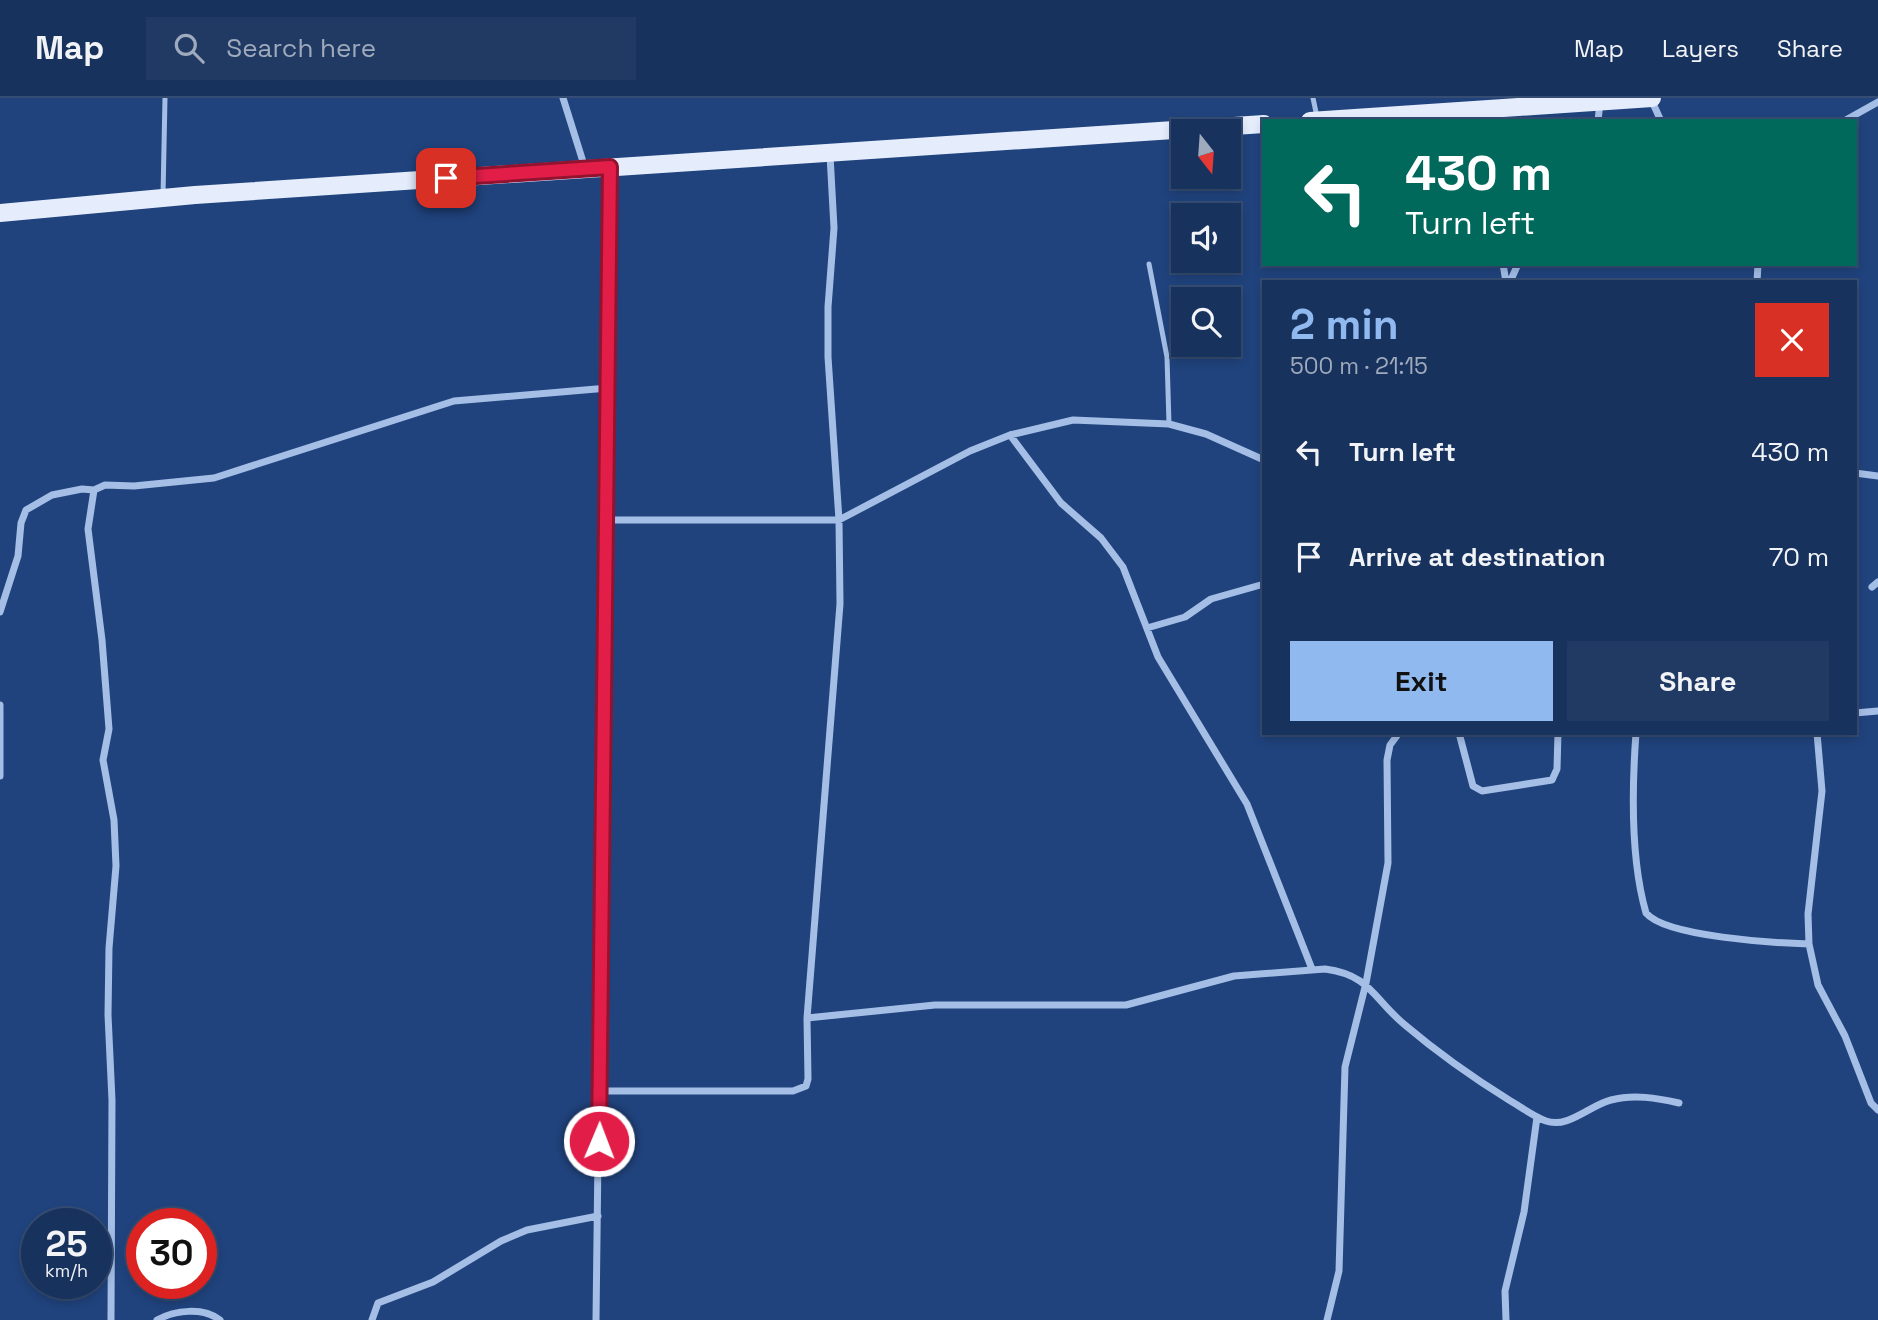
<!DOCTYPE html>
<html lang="en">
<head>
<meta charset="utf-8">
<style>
  :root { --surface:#18325e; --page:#213a64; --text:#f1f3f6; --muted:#9faabc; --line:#364d73; --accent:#90b9f0 }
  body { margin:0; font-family:"Space Grotesk",sans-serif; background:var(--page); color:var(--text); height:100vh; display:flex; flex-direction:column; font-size:26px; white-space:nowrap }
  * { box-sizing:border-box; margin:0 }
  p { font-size:23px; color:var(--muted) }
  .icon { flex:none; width:38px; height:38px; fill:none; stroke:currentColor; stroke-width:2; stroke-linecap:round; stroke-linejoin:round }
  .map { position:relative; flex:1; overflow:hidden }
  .side { position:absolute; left:1262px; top:182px; width:595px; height:455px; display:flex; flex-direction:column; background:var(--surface); border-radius:0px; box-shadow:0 4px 10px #0003,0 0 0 2px var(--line) }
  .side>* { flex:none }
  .hud { position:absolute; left:1262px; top:21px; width:595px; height:147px; border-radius:0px; box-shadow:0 4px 10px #0003,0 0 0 2px var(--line); background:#00695c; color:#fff; overflow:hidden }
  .needle { width:46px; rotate:163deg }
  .tools { position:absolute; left:1171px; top:21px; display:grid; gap:14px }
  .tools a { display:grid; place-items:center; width:70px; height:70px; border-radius:0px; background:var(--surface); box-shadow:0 4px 10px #0003,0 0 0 2px var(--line); font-size:35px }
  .speed { position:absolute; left:21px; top:1110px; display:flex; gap:14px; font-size:35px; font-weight:700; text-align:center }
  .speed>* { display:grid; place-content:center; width:91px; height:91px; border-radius:50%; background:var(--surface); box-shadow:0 4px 10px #0003,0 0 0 2px var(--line); line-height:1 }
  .speed small { font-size:18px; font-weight:400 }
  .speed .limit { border:10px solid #d22; background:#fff; color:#111 }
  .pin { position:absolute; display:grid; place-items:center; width:60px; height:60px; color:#fff; margin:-30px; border-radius:14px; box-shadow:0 4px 10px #0006 }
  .me { position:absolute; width:77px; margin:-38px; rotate:1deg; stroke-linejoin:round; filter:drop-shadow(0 0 5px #0008) }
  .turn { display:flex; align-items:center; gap:24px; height:147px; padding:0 28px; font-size:32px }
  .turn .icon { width:91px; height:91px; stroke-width:2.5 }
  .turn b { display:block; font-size:49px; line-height:60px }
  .round { display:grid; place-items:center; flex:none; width:74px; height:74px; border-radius:0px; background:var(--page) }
  .head { display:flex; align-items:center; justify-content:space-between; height:119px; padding:0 28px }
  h1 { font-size:42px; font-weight:800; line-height:52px; color:var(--accent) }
  .action { display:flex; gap:14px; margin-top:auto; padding:14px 28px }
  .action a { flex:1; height:80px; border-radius:0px; background:var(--accent); color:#111; font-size:28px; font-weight:800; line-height:80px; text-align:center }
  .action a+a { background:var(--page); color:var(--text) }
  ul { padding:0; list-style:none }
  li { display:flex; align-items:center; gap:21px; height:105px; padding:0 28px }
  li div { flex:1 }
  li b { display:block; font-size:26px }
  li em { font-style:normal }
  header { display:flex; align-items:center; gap:42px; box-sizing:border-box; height:98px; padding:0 35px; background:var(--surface); border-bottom:2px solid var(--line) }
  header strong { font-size:33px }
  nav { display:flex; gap:38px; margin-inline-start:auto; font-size:24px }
  .search { width:490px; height:63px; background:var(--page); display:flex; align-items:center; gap:18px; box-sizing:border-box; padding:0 24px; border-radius:0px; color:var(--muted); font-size:26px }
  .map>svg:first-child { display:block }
</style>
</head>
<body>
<header>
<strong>Map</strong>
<div class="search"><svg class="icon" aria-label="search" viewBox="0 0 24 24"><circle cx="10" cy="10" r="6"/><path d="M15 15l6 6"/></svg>Search here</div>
<nav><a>Map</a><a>Layers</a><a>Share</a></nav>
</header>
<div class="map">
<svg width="1878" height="1222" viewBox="0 0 1878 1222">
  <rect width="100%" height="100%" fill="#20437d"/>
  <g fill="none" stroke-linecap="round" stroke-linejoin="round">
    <path stroke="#a4bee6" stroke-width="5" d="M1313,0L1317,19
      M163,98L165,0
      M1149,166L1167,259L1169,326"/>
    <path stroke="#a4bee6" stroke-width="7" d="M563,0L585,70
      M1651,1L1661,23
      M1598,23L1600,4
      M1844,23L1878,4
      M1503,166L1506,184
      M1510,184L1518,166
      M1757,184L1758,166
      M1010,337L1061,405L1101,440L1123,469L1158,559L1247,706L1312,871
      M1855,375L1878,378
      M94,392L88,431L102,542L109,631L103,662L114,722L116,768L109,850L108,917L112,1002L111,1222
      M607,422H839L970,353L1010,337L1073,322L1169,326L1206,336L1264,362
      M1872,489L1878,484
      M0,514L18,458L21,425L26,412L52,397L82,391L94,392L105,387L134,388L214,380L454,303L608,290
      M1147,530L1185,519L1211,501L1264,486
      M0,607V678
      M1855,615L1878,613
      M1459,635L1473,688L1482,693L1552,682L1557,671L1558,635
      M1636,635C1632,689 1631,763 1646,815C1666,839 1776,845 1809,846
      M1817,635L1822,693L1808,816L1809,846L1818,887L1845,938L1871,1005L1878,1012
      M807,920L935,907H1126L1234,878L1325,871C1371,877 1373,901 1405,927C1438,955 1472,979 1509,1002C1521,1009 1533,1018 1546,1023C1568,1031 1590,1007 1611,1002C1634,996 1657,1000 1679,1005
      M600,993H793L806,988L808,981L807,920L840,506L839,422L828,259V209L834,130L830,57
      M157,1222C175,1212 203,1209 220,1222
      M372,1222L378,1205L433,1184L501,1143L527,1132L598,1118
      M596,1222L610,70
      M1327,1222L1339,1173L1345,969L1366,885L1388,765L1387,662L1390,647L1399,635
      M1506,1222L1505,1193L1524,1114L1537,1019"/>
    <path stroke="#e5edfd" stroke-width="18" d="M1310,23L1652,0
      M0,115L195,97L1264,26"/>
  </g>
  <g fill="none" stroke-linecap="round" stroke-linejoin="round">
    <g stroke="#92132f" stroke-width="18">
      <path id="route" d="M446,80L610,69L599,1043"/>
    </g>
    <use href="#route" stroke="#e11d48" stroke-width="12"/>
  </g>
</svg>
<div class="tools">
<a><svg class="needle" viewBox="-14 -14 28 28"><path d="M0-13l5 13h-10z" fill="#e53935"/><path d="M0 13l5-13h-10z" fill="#9faabc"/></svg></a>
<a><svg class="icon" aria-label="sound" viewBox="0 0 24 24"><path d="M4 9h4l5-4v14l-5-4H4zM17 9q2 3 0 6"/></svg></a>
<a><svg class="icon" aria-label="search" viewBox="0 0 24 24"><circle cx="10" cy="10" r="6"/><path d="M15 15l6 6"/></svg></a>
</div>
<div class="speed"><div>25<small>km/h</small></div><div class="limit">30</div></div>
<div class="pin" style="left:446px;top:80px;background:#d93025"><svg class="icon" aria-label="arrive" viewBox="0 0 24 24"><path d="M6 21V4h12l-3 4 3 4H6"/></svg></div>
<svg class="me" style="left:599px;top:1043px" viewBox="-20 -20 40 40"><circle r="17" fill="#e11d48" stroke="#fff" stroke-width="3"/><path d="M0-11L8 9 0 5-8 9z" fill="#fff"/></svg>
<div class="hud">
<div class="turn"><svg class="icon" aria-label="left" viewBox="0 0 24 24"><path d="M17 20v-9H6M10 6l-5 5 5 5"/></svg><div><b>430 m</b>Turn left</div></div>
</div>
<section class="side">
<div class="head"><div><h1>2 min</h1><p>500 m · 21:15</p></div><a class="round" style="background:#d93025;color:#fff"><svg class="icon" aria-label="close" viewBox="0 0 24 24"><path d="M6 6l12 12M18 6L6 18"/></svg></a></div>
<ul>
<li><svg class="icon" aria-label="left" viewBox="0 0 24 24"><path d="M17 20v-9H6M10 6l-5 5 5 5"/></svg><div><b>Turn left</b></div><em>430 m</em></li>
<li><svg class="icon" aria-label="arrive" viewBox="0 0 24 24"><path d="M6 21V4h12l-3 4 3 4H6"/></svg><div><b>Arrive at destination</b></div><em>70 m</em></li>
</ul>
<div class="action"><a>Exit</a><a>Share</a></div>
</section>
</div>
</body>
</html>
